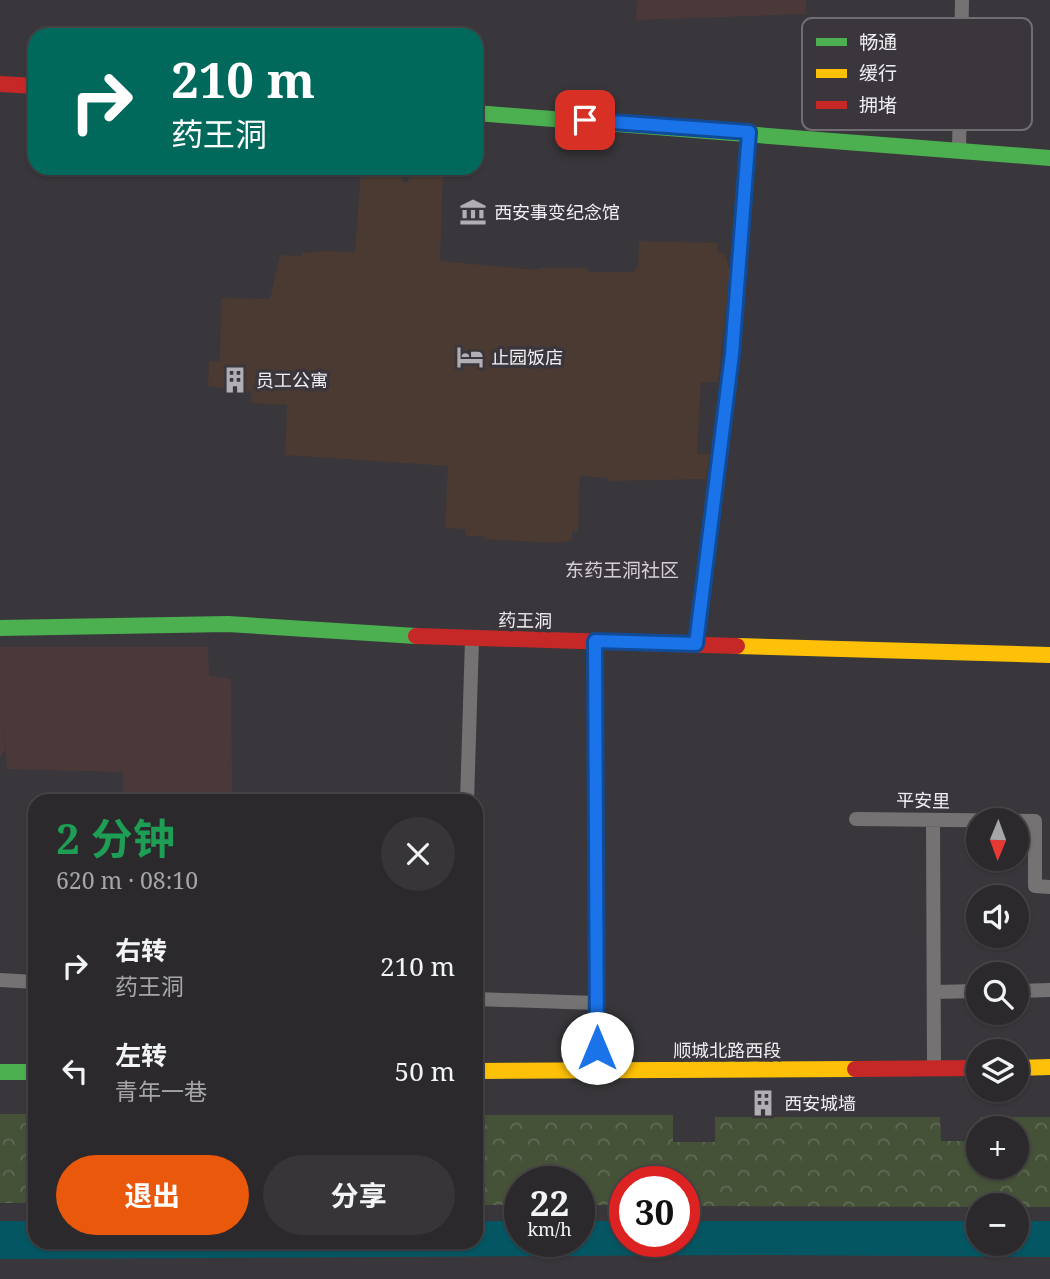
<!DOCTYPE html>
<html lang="zh">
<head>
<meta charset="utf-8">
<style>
  :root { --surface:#2b292c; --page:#373538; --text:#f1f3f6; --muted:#a6a6a9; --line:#474548; --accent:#ea580c }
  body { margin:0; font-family:"Noto Serif","Noto Sans SC",serif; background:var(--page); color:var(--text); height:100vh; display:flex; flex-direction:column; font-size:26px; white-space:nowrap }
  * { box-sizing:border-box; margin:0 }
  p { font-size:23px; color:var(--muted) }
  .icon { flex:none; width:38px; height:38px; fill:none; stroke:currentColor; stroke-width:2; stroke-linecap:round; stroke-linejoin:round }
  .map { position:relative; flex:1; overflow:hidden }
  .panel { position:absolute; left:28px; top:794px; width:455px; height:455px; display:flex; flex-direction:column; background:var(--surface); border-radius:21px; box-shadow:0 2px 5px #0004,0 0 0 2px var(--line) }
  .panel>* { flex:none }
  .banner { position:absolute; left:28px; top:28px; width:455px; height:147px; border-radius:21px; box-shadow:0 2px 5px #0004,0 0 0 2px var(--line); background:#00695c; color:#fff; overflow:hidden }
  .needle { width:46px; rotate:181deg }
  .tools { position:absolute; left:966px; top:808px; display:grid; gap:14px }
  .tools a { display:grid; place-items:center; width:63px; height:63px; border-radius:50%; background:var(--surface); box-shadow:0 2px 5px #0004,0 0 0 2px var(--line); font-size:35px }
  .speed { position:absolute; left:504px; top:1166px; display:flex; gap:14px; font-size:35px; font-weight:700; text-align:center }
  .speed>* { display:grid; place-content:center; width:91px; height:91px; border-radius:50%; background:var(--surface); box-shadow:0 2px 5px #0004,0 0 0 2px var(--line); line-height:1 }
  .speed small { font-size:18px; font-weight:400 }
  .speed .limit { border:10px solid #d22; background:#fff; color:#111 }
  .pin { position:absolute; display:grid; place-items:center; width:60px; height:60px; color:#fff; margin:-30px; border-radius:14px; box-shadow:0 4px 10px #0006 }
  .me { position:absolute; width:77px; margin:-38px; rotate:0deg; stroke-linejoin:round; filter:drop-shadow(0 0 5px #0008) }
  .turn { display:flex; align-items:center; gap:24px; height:147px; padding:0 28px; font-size:32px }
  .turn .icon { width:91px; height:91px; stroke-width:2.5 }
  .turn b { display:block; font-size:49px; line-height:60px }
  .round { display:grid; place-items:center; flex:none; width:74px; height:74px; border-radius:37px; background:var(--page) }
  .summary { display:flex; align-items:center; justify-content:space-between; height:119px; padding:0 28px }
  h1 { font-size:42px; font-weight:700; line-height:52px; color:#1e9e55 }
  .button { display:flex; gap:14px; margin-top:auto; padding:14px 28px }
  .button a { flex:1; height:80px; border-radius:42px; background:var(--accent); color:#fff; font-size:28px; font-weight:700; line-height:80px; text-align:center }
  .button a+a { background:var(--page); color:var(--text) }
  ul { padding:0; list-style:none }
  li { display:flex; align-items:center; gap:21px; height:105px; padding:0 28px }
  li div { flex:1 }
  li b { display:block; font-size:26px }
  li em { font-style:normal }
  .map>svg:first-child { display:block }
</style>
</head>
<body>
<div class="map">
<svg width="1050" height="1279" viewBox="0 0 1050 1279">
  <defs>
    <pattern id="park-crowns" width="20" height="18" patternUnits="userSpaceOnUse" patternTransform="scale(1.75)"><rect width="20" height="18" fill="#455238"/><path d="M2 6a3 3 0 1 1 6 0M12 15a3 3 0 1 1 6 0" fill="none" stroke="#606b55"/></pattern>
  </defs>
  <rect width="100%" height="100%" fill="#39373b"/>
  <path fill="#4a3a32" d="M361,168L403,169L402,182L408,183L410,168H443L440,261L537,270L539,268H588L589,272H633L638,266L639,241L718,243L717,252L725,253L730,272L718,382H701L697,454H710L706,479L608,481L607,478L580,476L578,531H572V540L557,543L484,539V536H466L465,529L445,528L448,466L285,455L287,405L251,403V392L208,386L209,361H220L221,298L270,299L280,255L302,256V253L323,251L355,252Z"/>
  <path fill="#4b393a" d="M637,0H806V14L636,20Z
    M0,647H208L209,676L231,679L232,801H123V772L7,769L4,720L5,750L0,757Z"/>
  <path fill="url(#park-crowns)" d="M0,1114H35V1203H0Z
    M476,1115H673V1142H715V1117H940L941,1141H978V1167H1017V1129H980V1117H1050V1207L684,1206V1181H625V1205H579V1181H520V1205H476Z"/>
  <path fill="#055663" d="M0,1221H35V1242H476V1221H520V1241H579V1221H625V1241H684V1221H978V1244H1017V1221H1050V1257L753,1255L0,1259Z"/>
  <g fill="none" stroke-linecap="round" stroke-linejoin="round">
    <path stroke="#747273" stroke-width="14" d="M959,149L962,0
      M595,641L597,1071
      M696,644L732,354L749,132
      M467,802L472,639
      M856,819L1035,821V886L1050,887
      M933,820L934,1068
      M0,980L35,982
      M1017,991L1050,990
      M934,992L978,991
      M476,999L596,1003"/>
    <path stroke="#4caf50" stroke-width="16" d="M476,113L1050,158
      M0,628L228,624L416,636
      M0,1072H35"/>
    <path stroke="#ffc107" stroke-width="16" d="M737,646L1050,655
      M1017,1068L1050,1067
      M476,1071L855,1069"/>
    <path stroke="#c62828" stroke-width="16" d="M0,84L35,86
      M416,636L737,646
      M855,1069L978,1068"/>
  </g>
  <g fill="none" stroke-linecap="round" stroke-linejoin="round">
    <g stroke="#114b97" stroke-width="18">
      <path id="route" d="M585,120L749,132L732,354L696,644L595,641L597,1048"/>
    </g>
    <use href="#route" stroke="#1a73e8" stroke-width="12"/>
  </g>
  <defs>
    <g id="museum-bare" transform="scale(2.1)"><path d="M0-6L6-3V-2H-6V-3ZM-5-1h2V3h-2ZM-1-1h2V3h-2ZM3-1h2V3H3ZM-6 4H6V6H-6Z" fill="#b1afb3" stroke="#3a363c" stroke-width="2.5" paint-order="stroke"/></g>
    <g id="hotel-bare" transform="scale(2.1)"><path d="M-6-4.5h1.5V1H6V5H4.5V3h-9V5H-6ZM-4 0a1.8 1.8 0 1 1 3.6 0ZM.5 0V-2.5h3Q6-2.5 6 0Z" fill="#b1afb3" stroke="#3a363c" stroke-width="2.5" paint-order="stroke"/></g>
    <g id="building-bare" transform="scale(2.1)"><path d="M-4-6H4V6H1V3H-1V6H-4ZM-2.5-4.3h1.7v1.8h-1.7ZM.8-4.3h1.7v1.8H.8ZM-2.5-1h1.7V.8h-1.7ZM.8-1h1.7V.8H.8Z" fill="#b1afb3" stroke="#3a363c" stroke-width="2.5" paint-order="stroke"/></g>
  </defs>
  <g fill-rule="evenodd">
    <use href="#museum-bare" x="473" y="212"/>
    <use href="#hotel-bare" x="470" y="357"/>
    <use href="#building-bare" x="235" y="380"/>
    <use href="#building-bare" x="763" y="1103"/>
  </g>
  <g text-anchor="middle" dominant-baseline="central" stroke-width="7" stroke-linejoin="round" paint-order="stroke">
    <g font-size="18" fill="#f1eff3" stroke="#3a363c" text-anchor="start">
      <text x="494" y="212">西安事变纪念馆</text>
      <text x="491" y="357">止园饭店</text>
      <text x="256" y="380">员工公寓</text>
      <text x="784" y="1103">西安城墙</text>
    </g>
    <g font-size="18" fill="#f1eff3" stroke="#3a363c">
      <text transform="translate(525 620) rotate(1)">药王洞</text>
      <text transform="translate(923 800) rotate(1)">平安里</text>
      <text x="727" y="1050">顺城北路西段</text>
    </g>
    <g font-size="19" fill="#d4cfd6" stroke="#3a363c">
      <text x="622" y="570">东药王洞社区</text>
    </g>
  </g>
  <rect x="802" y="18" width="230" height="112" rx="10" fill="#3a363c" stroke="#716e73" stroke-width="2"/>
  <rect x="816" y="38" width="31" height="8" fill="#4caf50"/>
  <rect x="816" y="69" width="31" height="9" fill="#ffc107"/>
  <rect x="816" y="101" width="31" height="8" fill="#c62828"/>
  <g font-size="19" fill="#f1eff3">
    <text x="859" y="49">畅通</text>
    <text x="859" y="80">缓行</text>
    <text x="859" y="112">拥堵</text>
  </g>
</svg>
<div class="tools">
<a><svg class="needle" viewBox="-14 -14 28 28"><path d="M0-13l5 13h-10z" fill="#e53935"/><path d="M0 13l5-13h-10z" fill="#a6a6a9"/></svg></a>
<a><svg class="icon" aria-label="sound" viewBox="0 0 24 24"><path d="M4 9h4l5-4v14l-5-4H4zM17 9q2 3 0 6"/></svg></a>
<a><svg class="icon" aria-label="search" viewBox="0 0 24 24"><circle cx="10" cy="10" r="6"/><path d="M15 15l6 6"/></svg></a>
<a><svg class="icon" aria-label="layers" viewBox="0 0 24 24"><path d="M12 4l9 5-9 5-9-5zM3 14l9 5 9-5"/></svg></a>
<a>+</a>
<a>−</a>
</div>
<div class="speed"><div>22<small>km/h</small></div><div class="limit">30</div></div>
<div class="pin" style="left:585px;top:120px;background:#d93025"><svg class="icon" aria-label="arrive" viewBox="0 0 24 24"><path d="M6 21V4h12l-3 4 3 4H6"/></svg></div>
<svg class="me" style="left:597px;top:1048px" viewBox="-20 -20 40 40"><circle r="19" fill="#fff"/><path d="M0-13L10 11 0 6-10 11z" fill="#1a73e8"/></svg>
<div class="banner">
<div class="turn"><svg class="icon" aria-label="right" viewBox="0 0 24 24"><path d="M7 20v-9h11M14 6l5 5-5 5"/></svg><div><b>210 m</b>药王洞</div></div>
</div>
<section class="panel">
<div class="summary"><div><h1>2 分钟</h1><p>620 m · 08:10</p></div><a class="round"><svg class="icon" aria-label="close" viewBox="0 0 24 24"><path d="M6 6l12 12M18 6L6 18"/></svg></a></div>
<ul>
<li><svg class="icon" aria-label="right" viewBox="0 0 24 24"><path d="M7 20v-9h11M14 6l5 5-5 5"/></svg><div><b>右转</b><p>药王洞</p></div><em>210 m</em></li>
<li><svg class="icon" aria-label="left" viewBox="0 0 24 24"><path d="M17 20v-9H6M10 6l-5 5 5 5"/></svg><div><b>左转</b><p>青年一巷</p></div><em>50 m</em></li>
</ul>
<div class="button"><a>退出</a><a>分享</a></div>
</section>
</div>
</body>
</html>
